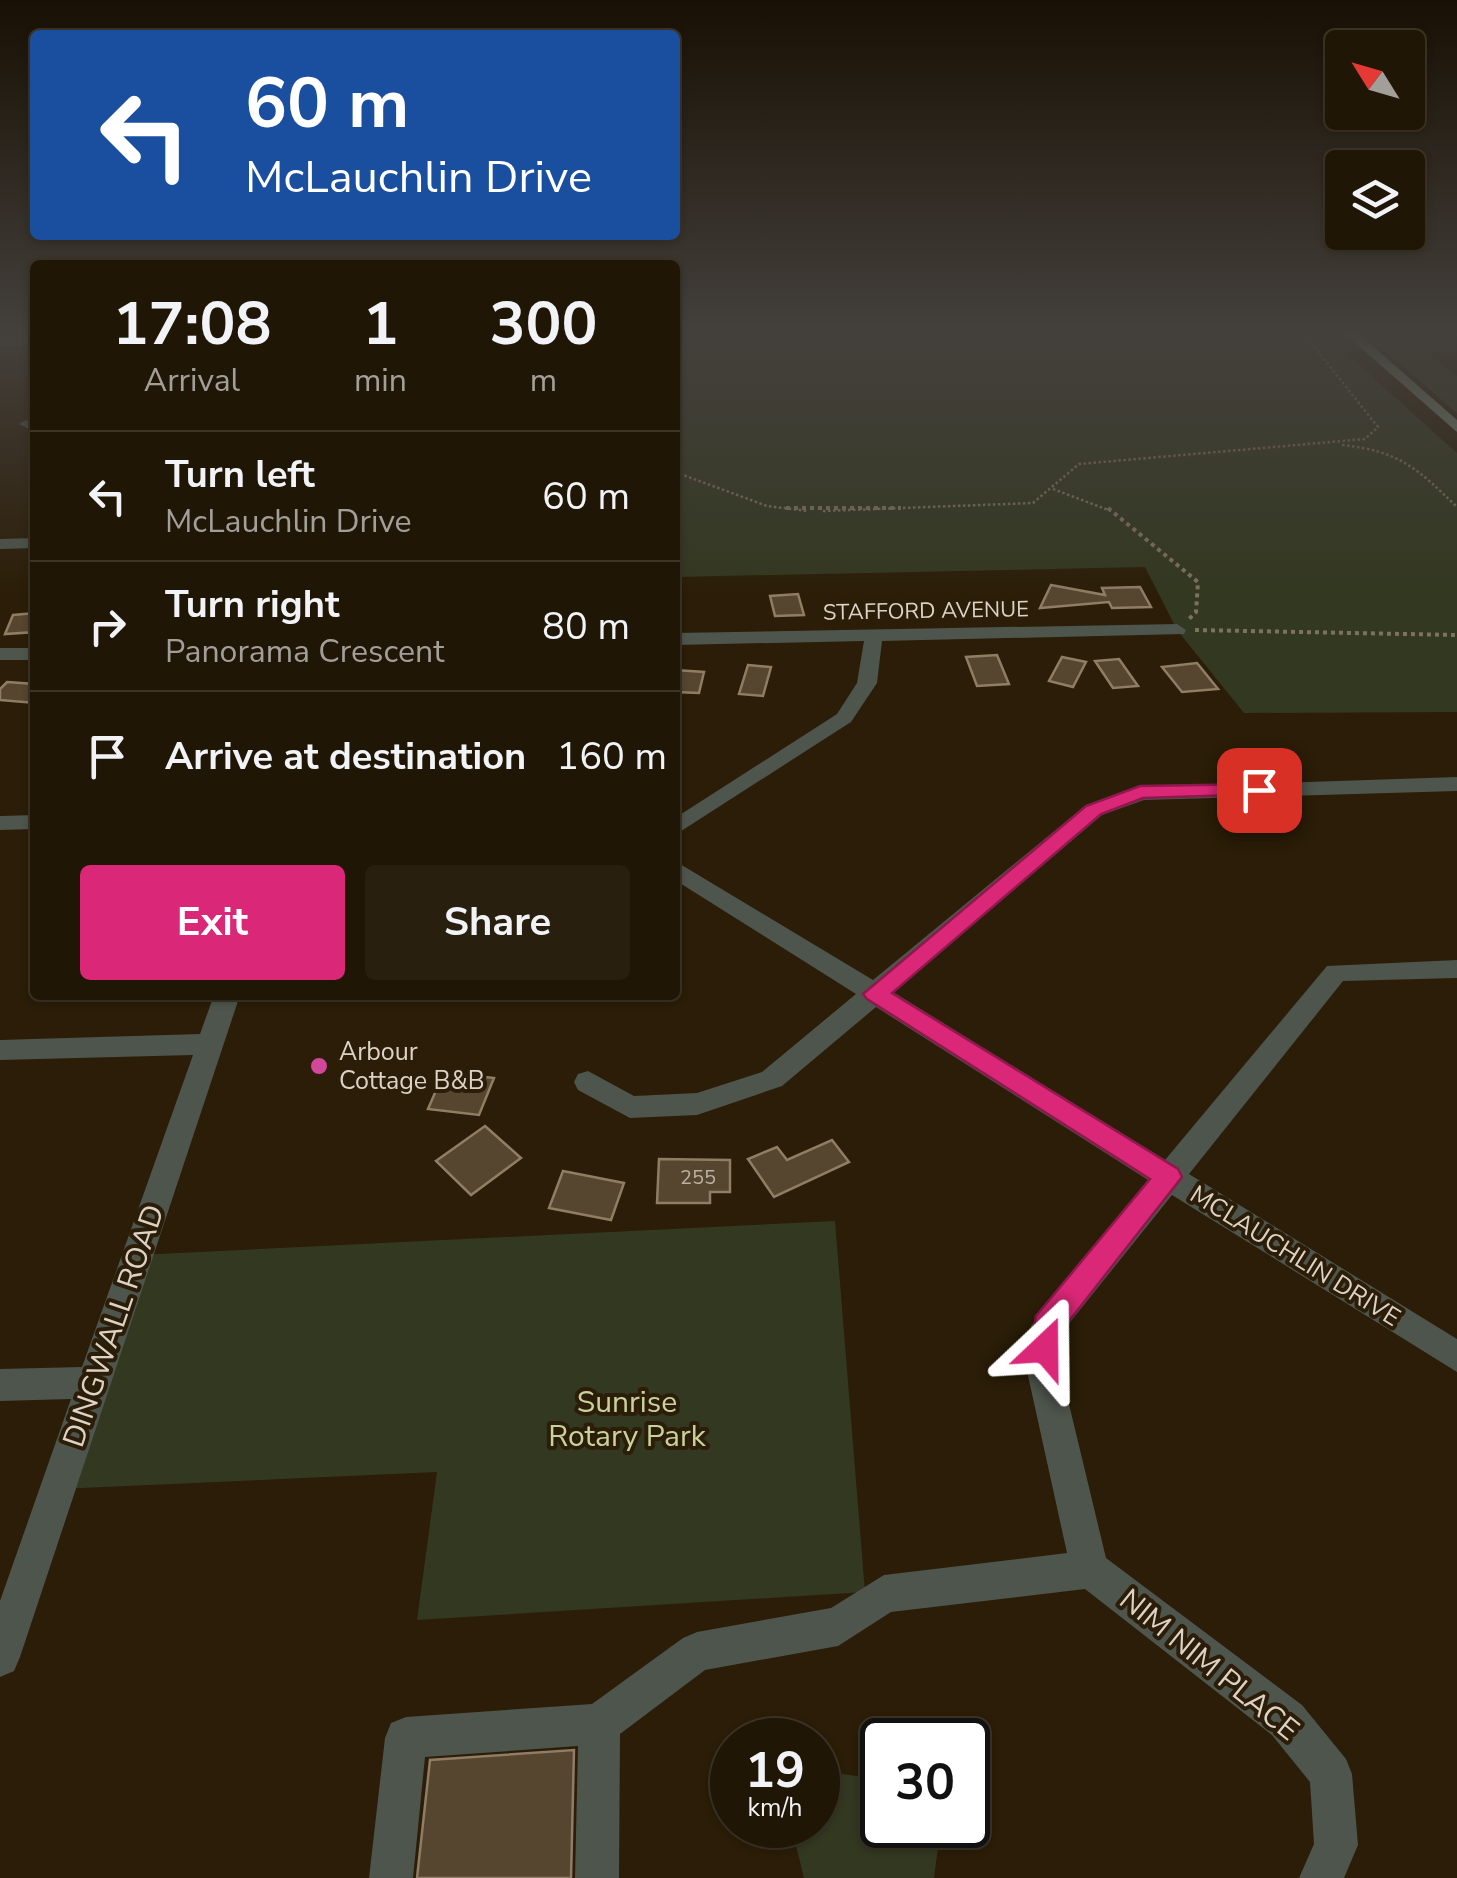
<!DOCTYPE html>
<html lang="en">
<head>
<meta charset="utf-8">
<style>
  :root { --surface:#201605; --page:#281f0f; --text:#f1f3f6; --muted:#a29f9a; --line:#3d3527; --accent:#db2777 }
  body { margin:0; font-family:"Nunito Sans",sans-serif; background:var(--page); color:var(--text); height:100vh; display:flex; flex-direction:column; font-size:38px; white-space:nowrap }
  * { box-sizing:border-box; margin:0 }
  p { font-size:32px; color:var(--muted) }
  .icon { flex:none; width:55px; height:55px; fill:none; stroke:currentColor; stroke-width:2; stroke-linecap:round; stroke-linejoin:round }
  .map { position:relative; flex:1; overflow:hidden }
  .sheet { position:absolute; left:30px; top:260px; width:650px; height:740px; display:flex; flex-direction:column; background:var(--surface); border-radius:10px; box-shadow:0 2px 8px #0004,0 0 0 2px var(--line) }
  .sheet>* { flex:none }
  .banner { position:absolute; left:30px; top:30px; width:650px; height:210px; border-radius:10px; box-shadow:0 2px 8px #0004,0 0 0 2px var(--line); background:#1a4fa0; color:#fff; overflow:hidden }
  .needle { width:65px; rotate:307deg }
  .buttons { position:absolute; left:1325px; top:30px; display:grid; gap:20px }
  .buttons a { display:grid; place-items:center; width:100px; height:100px; border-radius:10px; background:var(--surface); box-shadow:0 2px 8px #0004,0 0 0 2px var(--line); font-size:50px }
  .speed { position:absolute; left:710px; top:1718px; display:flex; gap:20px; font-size:50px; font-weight:700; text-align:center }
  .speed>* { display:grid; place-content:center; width:130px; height:130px; border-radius:50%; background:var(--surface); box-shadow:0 2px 8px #0004,0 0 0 2px var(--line); line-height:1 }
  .speed small { font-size:25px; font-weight:400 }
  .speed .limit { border:5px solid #111; border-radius:15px; background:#fff; color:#111 }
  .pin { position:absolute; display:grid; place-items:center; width:85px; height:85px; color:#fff; margin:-42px; border-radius:20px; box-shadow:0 5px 15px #0006 }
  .me { position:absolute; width:110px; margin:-55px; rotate:23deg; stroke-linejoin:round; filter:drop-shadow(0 0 8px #0008) }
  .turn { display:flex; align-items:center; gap:35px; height:210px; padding:0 50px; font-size:45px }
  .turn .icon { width:130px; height:130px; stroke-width:2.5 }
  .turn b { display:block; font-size:70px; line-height:85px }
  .eta { display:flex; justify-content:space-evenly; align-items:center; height:170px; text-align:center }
  .eta b { font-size:60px; font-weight:700; line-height:70px }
  .primary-button { display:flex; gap:20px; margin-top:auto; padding:20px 50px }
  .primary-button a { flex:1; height:115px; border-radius:10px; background:var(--accent); color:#fff; font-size:40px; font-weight:700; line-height:115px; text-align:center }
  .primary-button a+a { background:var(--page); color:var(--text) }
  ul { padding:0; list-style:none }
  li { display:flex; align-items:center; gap:30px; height:130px; padding:0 50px; border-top:2px solid var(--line) }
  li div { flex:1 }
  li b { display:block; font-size:38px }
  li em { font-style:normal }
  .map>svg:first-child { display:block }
</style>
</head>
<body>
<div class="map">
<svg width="1457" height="1878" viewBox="0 0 1457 1878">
  <rect width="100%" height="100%" fill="#2b1d07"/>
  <path fill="#333820" d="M675,334H1325L1457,453V712L1244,713L1177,630L1145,567L675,577Z
    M1365,334H1403L1457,376V413Z
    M835,1221L865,1592L417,1620L437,1472L59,1489L138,1255Z
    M823,1771L882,1780V1825H941L934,1878H804L791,1825H818V1774Z"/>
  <path fill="#564630" stroke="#8f7d65" stroke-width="2.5" d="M1051,585L1105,595L1102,588L1140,587L1151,607L1112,608L1109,602L1040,608Z
    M798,594L804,615L775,616L770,596Z
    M35,613V632L5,634L13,615Z
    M997,655L1009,684L977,686L966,657Z
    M1062,657L1086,662L1073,687L1049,681Z
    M1119,659L1138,686L1113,688L1095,661Z
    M1197,663L1218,689L1182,692L1162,667Z
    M748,665L771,667L763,696L739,694Z
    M675,670L704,672L699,693L675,692Z
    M7,682L35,684V703L0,700V689Z
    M444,1072L494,1078L479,1115L428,1109Z
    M485,1126L521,1158L471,1195L436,1161Z
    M832,1140L849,1162L774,1197L748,1159L777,1147L787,1160Z
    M659,1159L730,1160V1192H710V1203H657Z
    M563,1171L624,1183L611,1220L549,1208Z
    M574,1750L571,1878H417L430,1760Z"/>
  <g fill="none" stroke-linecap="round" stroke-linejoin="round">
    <path stroke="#7e7160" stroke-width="2.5" stroke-dasharray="2.5 2.5" stroke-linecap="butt" d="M1342,445C1399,451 1417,468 1457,507
      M675,472L767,506L808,511
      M1053,489L1111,511
      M823,511L1033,503L1079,464L1365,439L1378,427L1304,334"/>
    <path stroke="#7e7160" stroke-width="4" stroke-dasharray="4 4" stroke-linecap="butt" d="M786,508H901
      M1108,508L1198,582L1196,612L1187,621
      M1195,630L1457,635"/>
    <path fill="#4d554c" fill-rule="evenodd" d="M0,337H35V345H0Z
      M26,420L35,423V432L19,424Z
      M35,538V548L0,549V539Z
      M1177,624L1186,630L1184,634L882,641L877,683L851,722L675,835V818L837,714L857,683L864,641L675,645V633Z
      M0,648H35V660H0Z
      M1457,777V791L1144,800L1102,815L893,992L1165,1160L1327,966L1457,960V978L1343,981L1189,1174L1457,1339V1372L1172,1195L1063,1331L1061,1371L1106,1558L1302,1705L1346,1759L1352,1774L1358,1845L1344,1878H1299L1314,1844L1310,1782L1272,1735L1085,1589L891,1612L838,1646L705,1670L620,1734L619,1878H575L578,1746L425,1757L413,1878H369L385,1738L391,1723L406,1717L592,1704L683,1638L697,1632L831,1608L884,1575L1067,1553L1027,1371L1031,1326L1148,1180L876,1007L782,1086L697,1115L630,1118L578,1090L574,1082L578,1074L588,1071L634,1096L697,1093L762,1072L856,994L675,880V861L873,980L1086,805L1133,788Z
      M35,815V829L0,830V816Z
      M214,995H240L20,1657L14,1671L0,1677V1601L71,1399L0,1401V1369L82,1367L193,1055L0,1060V1040L200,1034Z"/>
    <path fill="#798a77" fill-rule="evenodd" d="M1345,334H1359L1457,420V432Z"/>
  </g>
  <linearGradient id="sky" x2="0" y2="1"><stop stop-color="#181004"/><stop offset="0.56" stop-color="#44403c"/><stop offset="1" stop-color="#44403c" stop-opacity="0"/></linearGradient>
  <rect width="1457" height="597" fill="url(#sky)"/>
  <path fill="#db2777" stroke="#8e194d" stroke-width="2.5" d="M1259,784L1269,790L1266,794L1143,798L1101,814L892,993L1178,1169L1182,1177L1062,1330L1056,1358L1045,1362L1034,1358L1030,1348L1036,1316L1150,1179L867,999L863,994L1086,806L1140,786Z"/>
  <circle fill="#d1479c" stroke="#2b1d07" stroke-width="4" cx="319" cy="1066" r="10"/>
  <g text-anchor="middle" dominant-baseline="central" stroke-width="8" stroke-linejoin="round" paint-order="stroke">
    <g font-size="20" fill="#baafa0">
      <text x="698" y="1177">255</text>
    </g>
    <g font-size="22" fill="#dcd2c6" stroke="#2b1d07">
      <text transform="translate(926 611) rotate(-1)">STAFFORD AVENUE</text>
    </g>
    <g font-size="25" fill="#dcd2c6" stroke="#2b1d07" text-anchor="start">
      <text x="339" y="1052">Arbour<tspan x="339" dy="29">Cottage B&amp;B</tspan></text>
    </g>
    <g font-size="25" fill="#dcd2c6" stroke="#2b1d07">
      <text transform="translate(1295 1256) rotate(32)">MCLAUCHLIN DRIVE</text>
    </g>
    <g font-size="30" fill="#dcd2c6" stroke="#2b1d07">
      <text transform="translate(114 1326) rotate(-71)">DINGWALL ROAD</text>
      <text transform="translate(1209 1665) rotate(39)">NIM NIM PLACE</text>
    </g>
    <g font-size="30" fill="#c7d29d" stroke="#2b1d07">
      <text x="627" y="1402">Sunrise<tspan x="627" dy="34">Rotary Park</tspan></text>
    </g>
  </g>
</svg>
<div class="buttons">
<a><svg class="needle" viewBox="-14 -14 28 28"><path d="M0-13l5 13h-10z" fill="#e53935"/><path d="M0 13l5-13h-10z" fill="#a29f9a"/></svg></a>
<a><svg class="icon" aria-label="layers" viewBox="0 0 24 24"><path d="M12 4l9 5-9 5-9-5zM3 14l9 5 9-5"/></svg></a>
</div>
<div class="speed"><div>19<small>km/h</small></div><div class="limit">30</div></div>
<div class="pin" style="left:1259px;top:790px;background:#d93025"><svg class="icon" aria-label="arrive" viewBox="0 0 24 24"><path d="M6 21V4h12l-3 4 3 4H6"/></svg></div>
<svg class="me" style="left:1045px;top:1348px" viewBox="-20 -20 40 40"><path d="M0-17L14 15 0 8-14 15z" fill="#db2777" stroke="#fff" stroke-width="4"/></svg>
<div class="banner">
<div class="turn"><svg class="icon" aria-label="left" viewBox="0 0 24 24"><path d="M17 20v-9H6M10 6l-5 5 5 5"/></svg><div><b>60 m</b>McLauchlin Drive</div></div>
</div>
<section class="sheet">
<div class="eta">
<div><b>17:08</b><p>Arrival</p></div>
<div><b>1</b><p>min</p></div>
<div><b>300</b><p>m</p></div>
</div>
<ul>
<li><svg class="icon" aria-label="left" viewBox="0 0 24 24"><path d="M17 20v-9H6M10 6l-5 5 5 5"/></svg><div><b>Turn left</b><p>McLauchlin Drive</p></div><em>60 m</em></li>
<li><svg class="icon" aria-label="right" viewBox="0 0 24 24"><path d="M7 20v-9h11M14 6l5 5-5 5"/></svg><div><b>Turn right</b><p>Panorama Crescent</p></div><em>80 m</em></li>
<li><svg class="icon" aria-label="arrive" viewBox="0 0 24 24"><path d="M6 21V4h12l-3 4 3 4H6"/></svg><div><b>Arrive at destination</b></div><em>160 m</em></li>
</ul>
<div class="primary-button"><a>Exit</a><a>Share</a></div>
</section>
</div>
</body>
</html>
